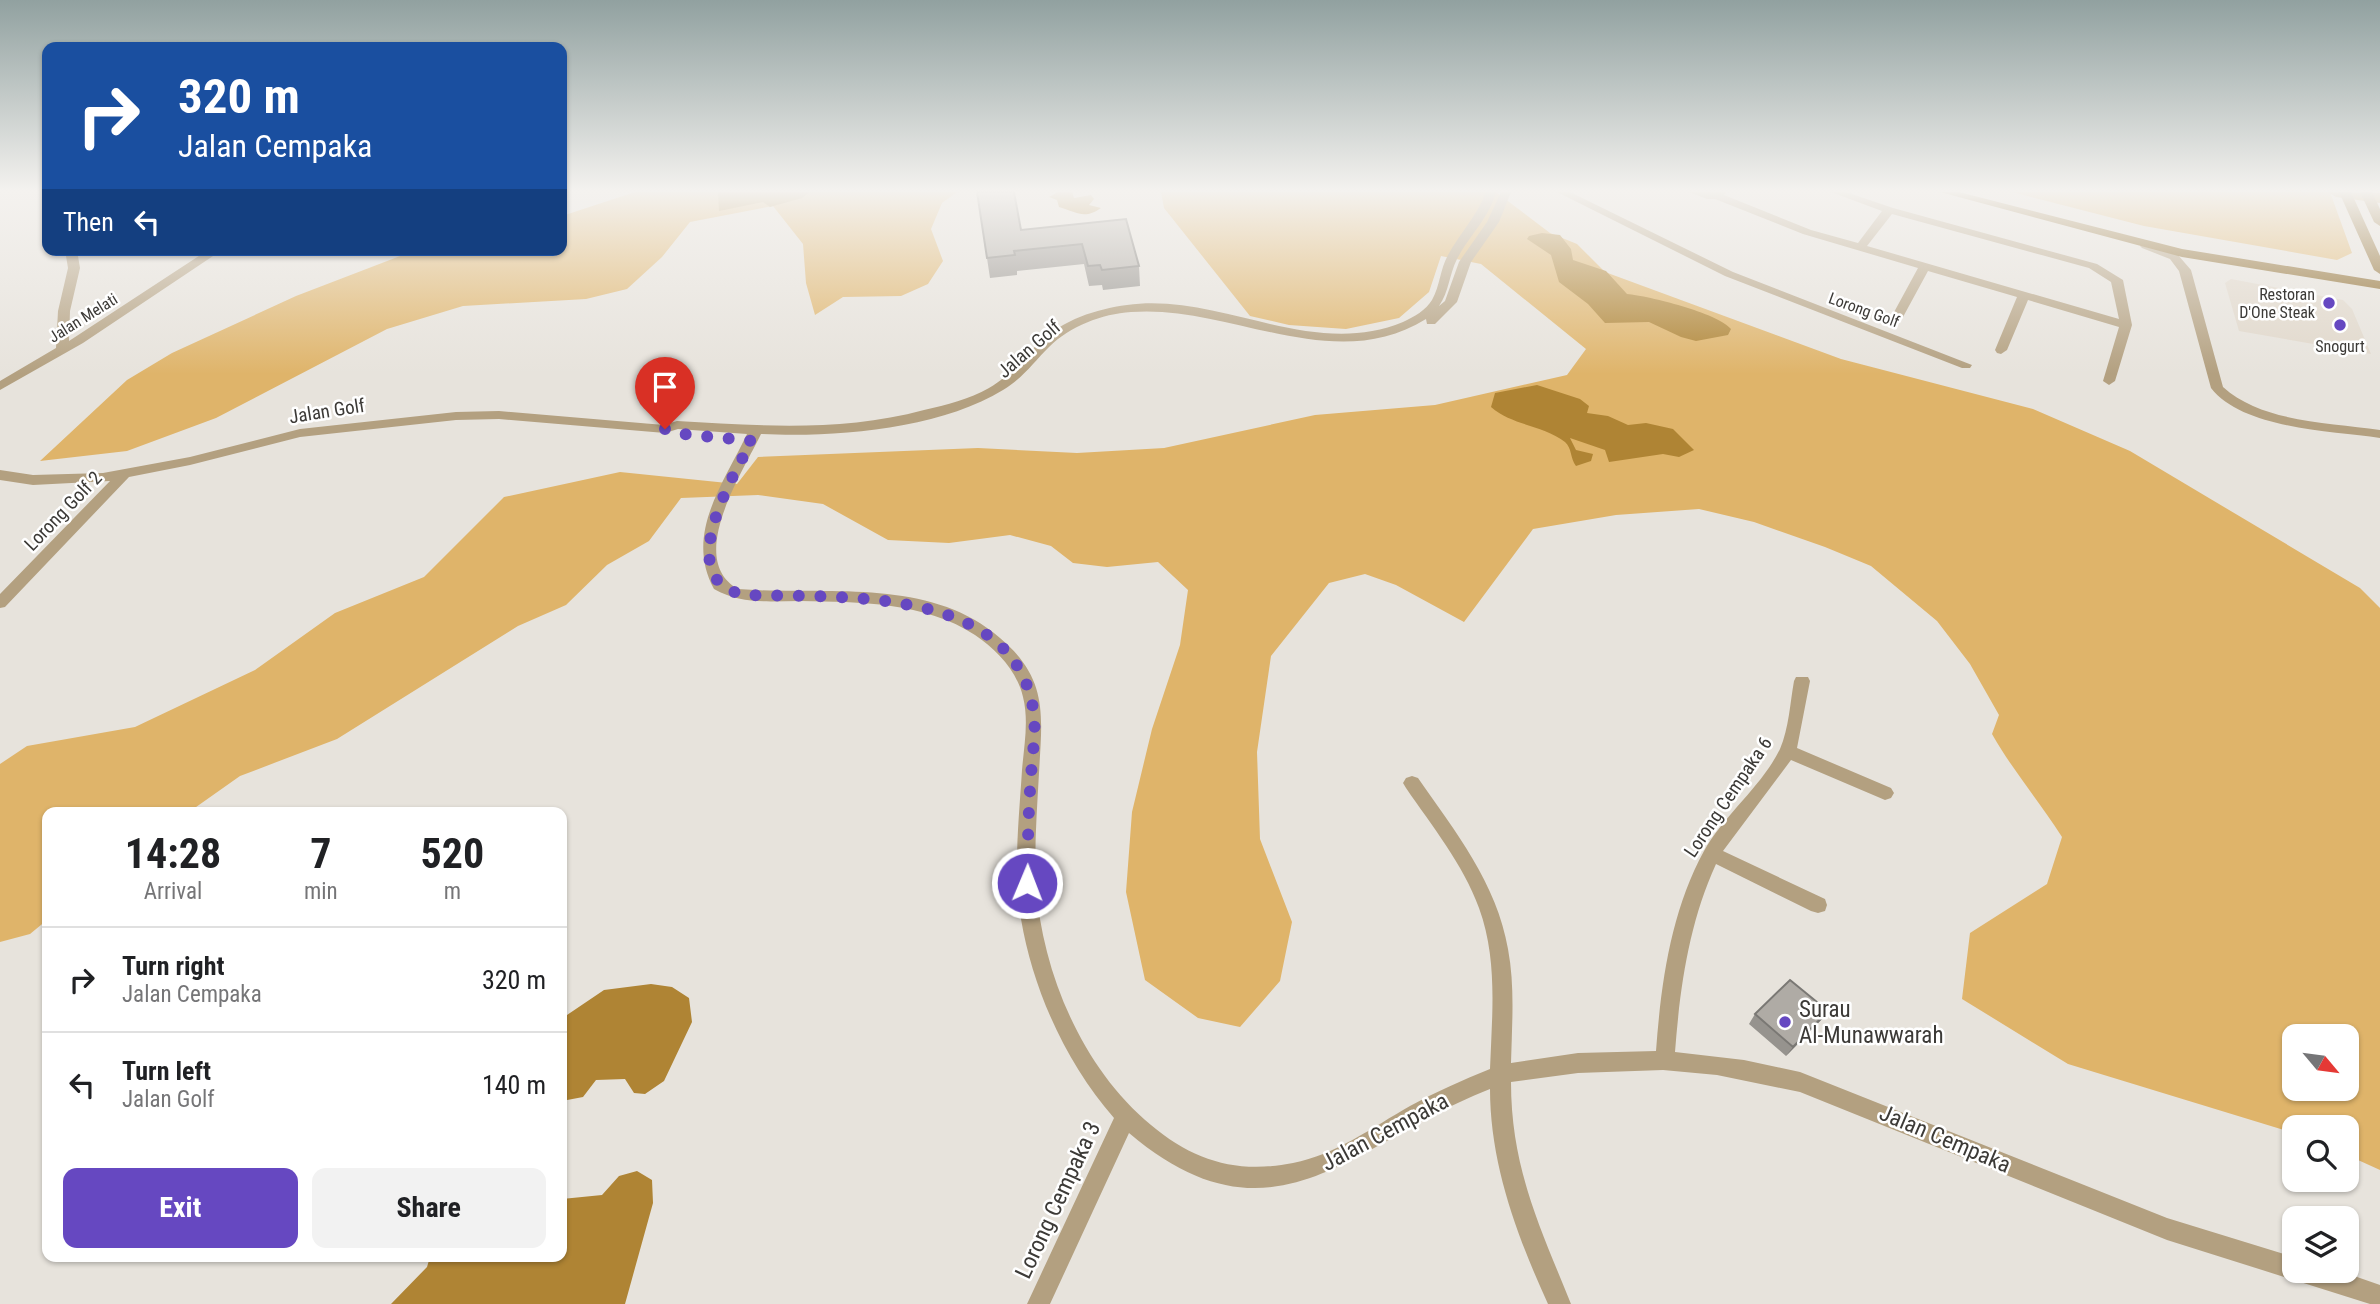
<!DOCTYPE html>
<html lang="en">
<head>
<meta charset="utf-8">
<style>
  :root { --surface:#fff; --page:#f2f2f2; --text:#202124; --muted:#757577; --line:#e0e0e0; --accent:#6648c1 }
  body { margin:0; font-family:"Roboto Condensed",sans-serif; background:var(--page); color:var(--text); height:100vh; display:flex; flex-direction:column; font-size:26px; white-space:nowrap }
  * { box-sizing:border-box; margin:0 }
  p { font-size:23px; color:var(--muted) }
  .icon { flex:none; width:38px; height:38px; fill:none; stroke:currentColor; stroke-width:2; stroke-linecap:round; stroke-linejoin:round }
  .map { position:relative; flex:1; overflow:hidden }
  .sheet { position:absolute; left:42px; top:807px; width:525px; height:455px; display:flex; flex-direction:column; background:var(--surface); border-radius:14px; box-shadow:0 2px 5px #0004 }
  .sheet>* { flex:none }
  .guide { position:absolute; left:42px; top:42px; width:525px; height:214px; border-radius:14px; box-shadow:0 2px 5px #0004; background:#1a4fa0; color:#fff; overflow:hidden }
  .needle { width:46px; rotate:119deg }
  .fabs { position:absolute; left:2282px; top:1024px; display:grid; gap:14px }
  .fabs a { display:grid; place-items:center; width:77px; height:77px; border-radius:14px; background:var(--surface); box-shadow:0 2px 5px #0004; font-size:35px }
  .pin { position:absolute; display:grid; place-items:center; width:60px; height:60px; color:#fff; margin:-72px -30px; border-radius:50% 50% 50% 0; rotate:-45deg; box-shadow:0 0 7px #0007 }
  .pin .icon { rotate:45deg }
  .me { position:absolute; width:77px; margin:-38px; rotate:1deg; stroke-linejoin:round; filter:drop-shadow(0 0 5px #0008) }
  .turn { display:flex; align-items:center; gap:24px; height:147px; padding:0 21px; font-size:32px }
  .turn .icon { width:91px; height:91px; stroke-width:2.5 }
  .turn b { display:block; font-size:49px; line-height:60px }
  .then { display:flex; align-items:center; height:66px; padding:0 21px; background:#0003; gap:14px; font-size:26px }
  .eta { display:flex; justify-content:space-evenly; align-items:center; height:119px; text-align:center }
  .eta b { font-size:42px; font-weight:700; line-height:49px }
  .cta { display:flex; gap:14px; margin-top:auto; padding:14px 21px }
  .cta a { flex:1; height:80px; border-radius:14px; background:var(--accent); color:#fff; font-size:28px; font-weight:700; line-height:80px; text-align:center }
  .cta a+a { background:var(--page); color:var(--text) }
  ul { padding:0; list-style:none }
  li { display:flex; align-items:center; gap:21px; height:105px; padding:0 21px; border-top:2px solid var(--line) }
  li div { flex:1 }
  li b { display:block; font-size:26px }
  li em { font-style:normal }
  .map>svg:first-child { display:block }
</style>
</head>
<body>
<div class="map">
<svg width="2380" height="1304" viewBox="0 0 2380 1304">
  <rect width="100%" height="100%" fill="#e7e3dc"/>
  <path fill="#e0d7ca" d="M2231,279L2343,300L2352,309L2371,354L2239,331L2225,283Z"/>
  <path fill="#dfb46a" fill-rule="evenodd" d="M635,192H957L942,203L931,229L943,261L928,284L901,296L843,297L815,315L806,283L803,244L773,206L690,222L662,257L627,289L586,299L463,306L387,329L216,418L127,451L40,461L127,380L172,353L296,296L408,253L426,250H562V216Z
    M1161,192H1496L1550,233L1577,244L1605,272L1841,359L2033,409L2130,451L2360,588L2380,608V1170L2347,1155V1127H2294V1133L2068,1064L1962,999L1970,933L2047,884L2062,837C2040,802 2013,771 1992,734L1999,715L1970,664L1937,621L1871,566L1825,547L1754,522L1699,509L1616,515L1533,529L1464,622L1396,585L1365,574L1329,583L1271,656L1257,752L1260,839L1292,922L1280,981L1240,1027L1198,1018L1145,980L1126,892L1132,812L1152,729L1180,645L1188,590L1158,562L1107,567L1073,563L1051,546L1010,535L949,543L888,540L823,504L758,495L681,498L649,541L607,565L566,605L518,626L337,739L240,776L189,812H47V920L30,934L0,942V764L27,746L135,727L255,670L335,613L424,577L504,497L620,472L737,484L758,457L978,448L1077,453L1164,448L1315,415L1435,405L1567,375L1586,349L1481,264L1441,256L1429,292L1399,318L1346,329L1289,325L1250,316L1164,208ZM2294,1036H2347V1088H2294Z
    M2012,192H2330L2352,253L2337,260L2144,226Z"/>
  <path fill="#af8434" d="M718,192H810L802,198L770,207L763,202L719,211Z
    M1058,192H1072L1074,198L1091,195L1094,199L1089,205L1101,208C1084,220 1077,212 1059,207L1057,200L1049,197Z
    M1542,233L1560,235L1571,249L1573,260L1606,271L1627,294C1649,296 1718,313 1731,329L1728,335L1696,341L1681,337L1649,322L1605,323L1588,304L1559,282L1551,255L1527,239L1529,236Z
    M1537,385L1580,399L1589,406L1587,413L1608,416L1628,425L1646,423L1673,429L1694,450L1679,457L1663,454L1609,462L1605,450L1570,438L1576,450L1593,454L1591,461L1576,466C1570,458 1572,448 1565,442C1543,425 1513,426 1491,407L1495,393Z
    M651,984L672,987L689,998L692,1022L664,1081L645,1094L634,1093L625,1079L596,1080L583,1097L562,1101V1013L567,1015L604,990Z
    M637,1171L652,1180L653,1203L625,1304H391L427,1267L430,1257L562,1256V1199L602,1195L619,1176Z"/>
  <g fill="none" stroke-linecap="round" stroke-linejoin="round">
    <path fill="#af8434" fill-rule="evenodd" d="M2328,192L2380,193V203L2336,197Z"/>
    <path fill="#b3a080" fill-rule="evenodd" d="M1486,192H1496C1489,218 1469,236 1457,259C1449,275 1449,292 1439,306L1445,301L1459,262L1487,222L1501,192H1511L1499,222L1471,262L1457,302L1435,324H1427L1426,319C1333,377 1229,304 1131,312C1102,314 1070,326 1049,347C1034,362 1022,379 1003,390C940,429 833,438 761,434C743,472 685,559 738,589C824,596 929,576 1000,638C1049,679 1042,716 1039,773C1037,810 1034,848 1036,885C1042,972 1082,1068 1151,1125C1194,1161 1237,1174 1293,1163C1335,1155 1373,1127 1410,1106C1436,1092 1462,1080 1490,1069C1492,1015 1498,960 1479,908C1463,864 1432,826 1406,788L1403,783L1406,778L1412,776L1418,778C1455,831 1497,884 1508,949C1515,986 1512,1025 1511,1063L1578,1053L1656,1051C1661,983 1671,911 1704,851C1725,814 1762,786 1780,749C1789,728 1790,703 1794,681L1796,677H1808L1810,681L1797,748L1891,788L1894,793L1891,798L1885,800L1791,760L1723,851L1825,899L1827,905L1825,911L1818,913L1811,911L1716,864C1689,923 1680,987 1675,1052L1744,1060L1800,1072L2167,1218L2294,1257V1270H2337L2380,1285V1304H2370L2167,1240L1800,1092L1717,1075L1663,1070L1578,1073L1511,1082C1511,1168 1540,1227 1571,1304H1548C1517,1236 1490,1164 1490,1089C1354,1142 1274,1256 1129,1133L1050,1304H1027L1114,1118C1066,1063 1033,990 1021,919C1013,870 1019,819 1022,770C1024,746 1029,721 1023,697C1017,671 997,650 975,635C925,602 859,602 801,601C770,601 742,605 714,589C684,534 724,483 747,434L678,429L665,433L499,419L456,420L300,437L190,465L129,477L5,607L0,608V594L110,481L33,485L0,480V470L33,475L103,473L190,457L300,429L456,412L499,411L664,425L677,421C761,426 842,432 924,410C947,405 969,399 989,388C1010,376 1023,358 1040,342C1063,320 1096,309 1127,305C1220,292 1311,360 1403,322C1414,317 1426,310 1432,300C1440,286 1440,269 1448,255C1460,233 1477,216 1486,192Z
      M1557,192H1570L1733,272L1972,365L1970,368H1962L1725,276Z
      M1689,192H1726L1724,195L1811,230L1858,243L1882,211L1831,192H1846L1893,208L2097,264L2123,280L2132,325L2115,381L2109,385L2103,381L2119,327L2028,300L2007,350L2001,354L1997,353L1995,350L2017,297L1928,271L1903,317H1895L1893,314L1918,268L1803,234L1715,199H1707ZM1892,214L2089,268L2111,282L2119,319L1867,246Z
      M2146,243L2178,255L2191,270L2223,387C2263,423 2329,422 2380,430V438C2331,431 2243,429 2211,388L2179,271L2170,259L2142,248L2140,246Z
      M65,250H77L80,268L70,311L69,341L208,250H222L83,343L0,390V381L56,348L58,311L68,268Z"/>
    <path fill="#896625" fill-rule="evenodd" d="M1940,192H1959L2182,249L2380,281V289L2182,257Z
      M2339,192H2351L2380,256V274L2374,270Z
      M2360,192H2372L2380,209V226L2374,222Z"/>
  </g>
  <path fill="#96938e" d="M977,192L1021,230L1126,219L1139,266L1140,286L1103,290L1102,285L1089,286L1084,264L1017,271V275L990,278Z
    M1755,1014L1821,1020L1786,1056L1749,1024Z"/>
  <path fill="#7a7874" d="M1828,1011L1821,1020L1786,1056L1793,1047Z"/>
  <path fill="#afaba5" stroke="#7a7874" stroke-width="2" d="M977,192H1014L1021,230L1126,219L1139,266L1102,270L1100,265L1088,266L1082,244L1014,251L1015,255L987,258Z
    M1790,980L1828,1011L1793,1047L1755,1014Z"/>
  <linearGradient id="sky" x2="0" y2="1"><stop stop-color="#91a1a0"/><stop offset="0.51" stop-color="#f4f2ef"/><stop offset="1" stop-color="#f4f2ef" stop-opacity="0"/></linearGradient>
  <rect width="2380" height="374" fill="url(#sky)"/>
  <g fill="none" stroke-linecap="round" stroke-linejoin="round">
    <path stroke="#6648c1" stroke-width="12" stroke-dasharray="0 21.6" d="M665,429L674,433L752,441C731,478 670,584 747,595C840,598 1012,585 1033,708C1037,729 1032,755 1031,777C1028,812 1028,848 1027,883"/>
  </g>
  <g fill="#6648c1" stroke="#fff" stroke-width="2.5">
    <circle cx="2329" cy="303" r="7"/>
    <circle cx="2340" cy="325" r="7"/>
    <circle cx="1785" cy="1022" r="7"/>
  </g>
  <g text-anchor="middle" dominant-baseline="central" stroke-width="5" stroke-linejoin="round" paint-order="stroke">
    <g font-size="16" fill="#3c3a37" stroke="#fff" text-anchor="end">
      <text x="2315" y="294">Restoran<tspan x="2315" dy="18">D'One Steak</tspan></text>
      <text x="2340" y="346" text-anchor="middle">Snogurt</text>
    </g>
    <g font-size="16" fill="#3c3a37" stroke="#fff">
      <text transform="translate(1864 310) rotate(20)">Lorong Golf</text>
      <text transform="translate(83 318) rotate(-32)">Jalan Melati</text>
    </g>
    <g font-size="19" fill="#3c3a37" stroke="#fff">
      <text transform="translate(1029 349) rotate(-41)">Jalan Golf</text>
      <text transform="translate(327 411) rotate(-9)">Jalan Golf</text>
      <text transform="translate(63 511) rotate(-46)">Lorong Golf 2</text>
      <text transform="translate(1728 797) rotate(-56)">Lorong Cempaka 6</text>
    </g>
    <g font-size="23" fill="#3c3a37" stroke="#fff" text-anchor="start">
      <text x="1799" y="1009">Surau<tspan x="1799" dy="26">Al-Munawwarah</tspan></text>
    </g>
    <g font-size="23" fill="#3c3a37" stroke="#fff">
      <text transform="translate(1385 1132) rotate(-28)">Jalan Cempaka</text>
      <text transform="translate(1945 1139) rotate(23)">Jalan Cempaka</text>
      <text transform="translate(1058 1200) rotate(-65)">Lorong Cempaka 3</text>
    </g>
  </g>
</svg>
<div class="fabs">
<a><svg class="needle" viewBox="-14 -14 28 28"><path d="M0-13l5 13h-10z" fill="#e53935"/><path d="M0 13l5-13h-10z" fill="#757577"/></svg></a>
<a><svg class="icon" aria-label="search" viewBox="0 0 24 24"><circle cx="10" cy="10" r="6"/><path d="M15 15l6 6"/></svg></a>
<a><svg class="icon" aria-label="layers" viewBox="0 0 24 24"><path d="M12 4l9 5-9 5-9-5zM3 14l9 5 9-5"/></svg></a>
</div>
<div class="pin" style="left:665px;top:429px;background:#d93025"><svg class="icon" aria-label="arrive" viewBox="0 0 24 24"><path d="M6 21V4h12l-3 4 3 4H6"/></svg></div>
<svg class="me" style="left:1027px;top:883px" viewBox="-20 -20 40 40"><circle r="17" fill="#6648c1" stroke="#fff" stroke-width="3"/><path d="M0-11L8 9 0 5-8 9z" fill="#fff"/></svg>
<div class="guide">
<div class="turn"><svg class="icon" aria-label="right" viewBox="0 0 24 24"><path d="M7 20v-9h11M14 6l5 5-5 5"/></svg><div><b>320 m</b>Jalan Cempaka</div></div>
<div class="then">Then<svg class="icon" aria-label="left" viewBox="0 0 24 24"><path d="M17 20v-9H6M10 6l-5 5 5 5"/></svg></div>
</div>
<section class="sheet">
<div class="eta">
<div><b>14:28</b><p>Arrival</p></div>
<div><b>7</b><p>min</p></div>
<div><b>520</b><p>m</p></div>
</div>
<ul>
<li><svg class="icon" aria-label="right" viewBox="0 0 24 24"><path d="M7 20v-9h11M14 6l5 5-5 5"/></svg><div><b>Turn right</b><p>Jalan Cempaka</p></div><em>320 m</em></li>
<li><svg class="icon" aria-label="left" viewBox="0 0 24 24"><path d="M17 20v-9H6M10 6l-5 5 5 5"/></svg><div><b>Turn left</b><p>Jalan Golf</p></div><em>140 m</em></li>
</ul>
<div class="cta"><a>Exit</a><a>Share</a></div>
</section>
</div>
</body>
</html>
